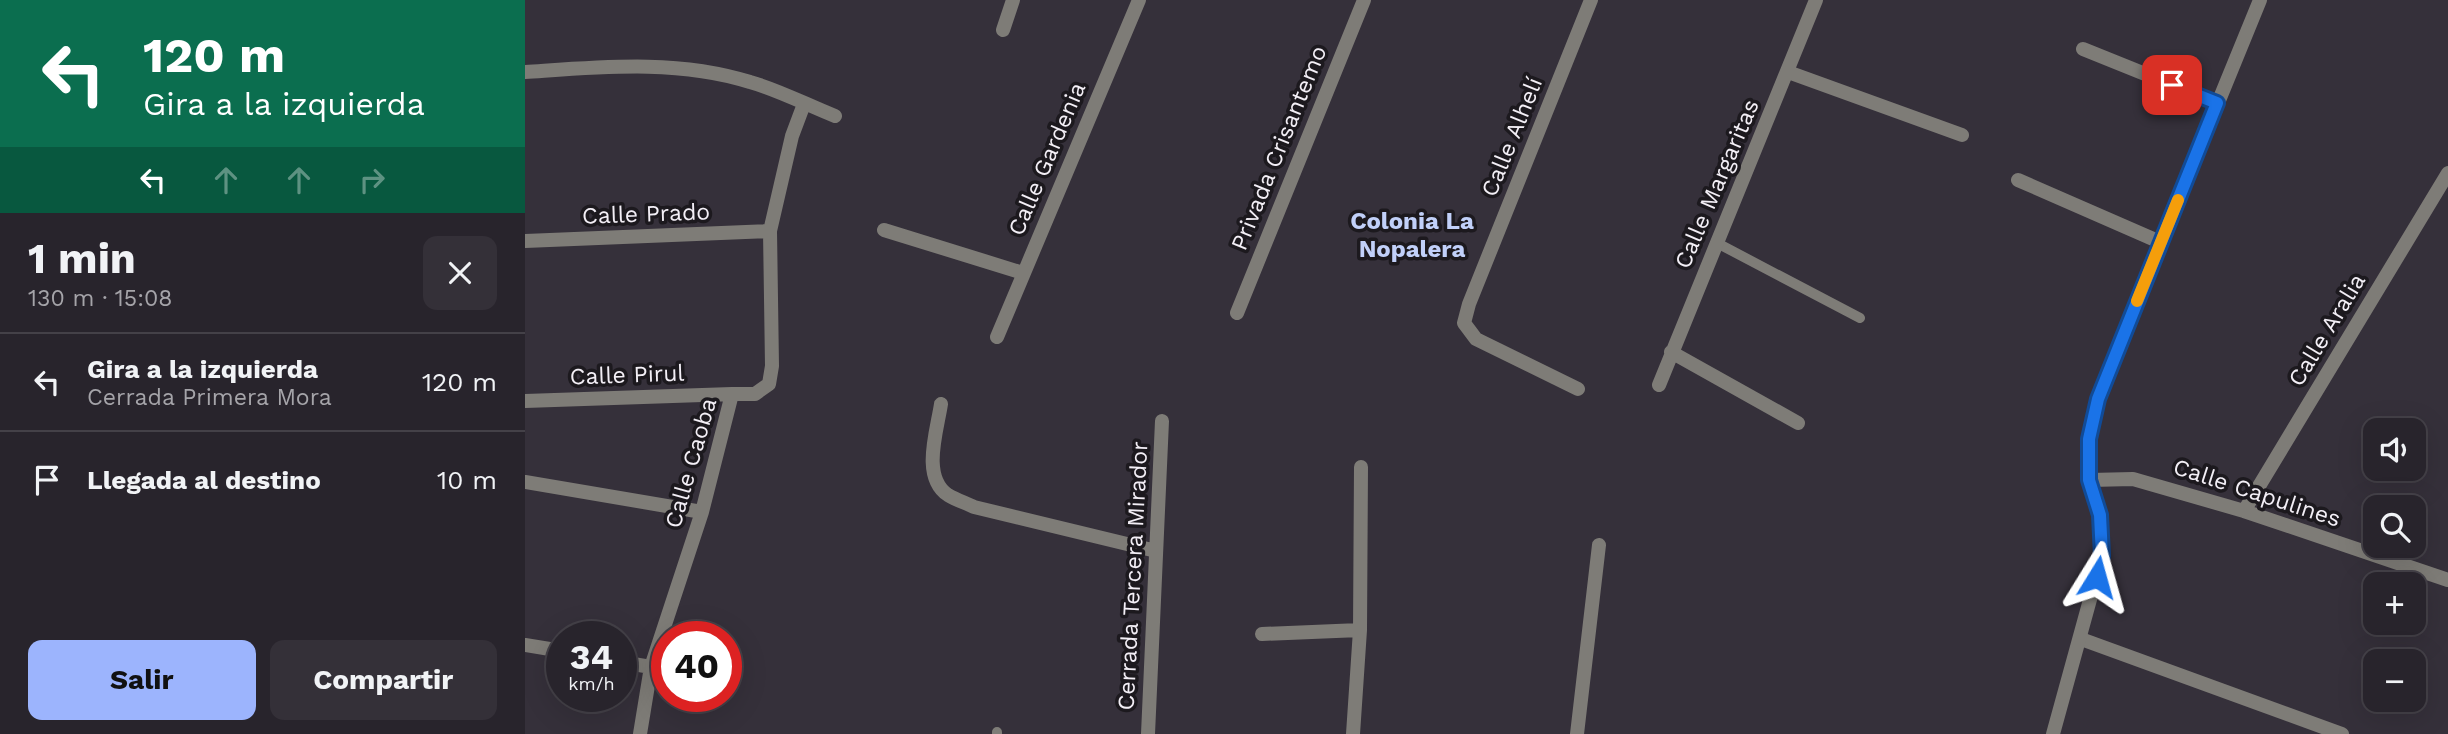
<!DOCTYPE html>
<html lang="es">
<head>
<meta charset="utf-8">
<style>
  :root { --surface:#28242c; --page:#343038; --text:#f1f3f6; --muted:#a5a4a9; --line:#444148; --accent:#9cb4fd }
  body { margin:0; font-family:"Work Sans",sans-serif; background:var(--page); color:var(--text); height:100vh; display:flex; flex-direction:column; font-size:26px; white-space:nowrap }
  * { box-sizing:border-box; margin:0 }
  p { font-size:23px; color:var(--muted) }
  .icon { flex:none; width:38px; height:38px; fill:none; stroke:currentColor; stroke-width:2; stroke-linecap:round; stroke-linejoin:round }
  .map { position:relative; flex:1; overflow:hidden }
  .drawer { display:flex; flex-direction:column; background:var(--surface); width:525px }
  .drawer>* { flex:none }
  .guide { background:#0b6e4f; color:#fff; overflow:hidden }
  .fabs { position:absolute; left:1838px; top:418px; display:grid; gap:14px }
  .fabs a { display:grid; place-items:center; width:63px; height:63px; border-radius:14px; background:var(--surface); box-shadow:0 7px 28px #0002,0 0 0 2px var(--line); font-size:35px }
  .speed { position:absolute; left:21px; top:621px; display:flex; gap:14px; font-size:35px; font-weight:700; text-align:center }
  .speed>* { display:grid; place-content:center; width:91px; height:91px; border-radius:50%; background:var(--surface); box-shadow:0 7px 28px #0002,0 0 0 2px var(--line); line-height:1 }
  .speed small { font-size:18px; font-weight:400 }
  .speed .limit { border:10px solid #d22; background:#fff; color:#111 }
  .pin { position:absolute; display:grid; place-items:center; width:60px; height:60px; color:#fff; margin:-30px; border-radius:14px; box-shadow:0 4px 10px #0006 }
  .me { position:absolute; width:77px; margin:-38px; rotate:8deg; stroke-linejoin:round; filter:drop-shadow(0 0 5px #0008) }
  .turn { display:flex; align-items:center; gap:24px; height:147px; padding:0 28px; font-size:32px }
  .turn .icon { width:91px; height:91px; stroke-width:2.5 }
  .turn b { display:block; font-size:49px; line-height:60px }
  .lanes { display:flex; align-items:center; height:66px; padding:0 28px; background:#0003; justify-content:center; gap:35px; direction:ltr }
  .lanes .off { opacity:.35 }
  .round { display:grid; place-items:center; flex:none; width:74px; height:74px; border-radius:14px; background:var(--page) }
  .overview { display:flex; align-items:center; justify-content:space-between; height:119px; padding:0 28px }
  h1 { font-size:42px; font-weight:700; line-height:52px }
  .button { display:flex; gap:14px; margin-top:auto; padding:14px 28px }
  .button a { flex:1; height:80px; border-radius:14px; background:var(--accent); color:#111; font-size:28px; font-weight:700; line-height:80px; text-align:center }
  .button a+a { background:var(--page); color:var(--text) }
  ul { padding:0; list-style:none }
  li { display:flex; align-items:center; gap:21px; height:98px; padding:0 28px; border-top:2px solid var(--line) }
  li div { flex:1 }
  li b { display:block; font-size:26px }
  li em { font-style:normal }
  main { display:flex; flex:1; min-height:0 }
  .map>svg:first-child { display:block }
</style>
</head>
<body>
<main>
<section class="drawer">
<div class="guide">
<div class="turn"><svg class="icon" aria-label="left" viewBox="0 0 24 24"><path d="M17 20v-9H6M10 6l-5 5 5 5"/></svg><div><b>120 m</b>Gira a la izquierda</div></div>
<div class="lanes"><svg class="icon" aria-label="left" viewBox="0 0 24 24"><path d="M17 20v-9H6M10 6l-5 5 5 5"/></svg><svg class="icon off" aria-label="ahead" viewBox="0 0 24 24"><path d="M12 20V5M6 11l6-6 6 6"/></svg><svg class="icon off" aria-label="ahead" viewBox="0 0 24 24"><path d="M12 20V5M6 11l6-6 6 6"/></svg><svg class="icon off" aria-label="right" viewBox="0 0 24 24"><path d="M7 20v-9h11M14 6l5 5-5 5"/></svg></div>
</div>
<div class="overview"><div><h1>1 min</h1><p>130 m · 15:08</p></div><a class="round"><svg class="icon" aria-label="close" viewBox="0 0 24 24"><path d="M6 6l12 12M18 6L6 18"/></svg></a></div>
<ul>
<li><svg class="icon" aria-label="left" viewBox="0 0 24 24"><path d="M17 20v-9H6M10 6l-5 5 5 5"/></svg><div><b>Gira a la izquierda</b><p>Cerrada Primera Mora</p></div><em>120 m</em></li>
<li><svg class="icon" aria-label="arrive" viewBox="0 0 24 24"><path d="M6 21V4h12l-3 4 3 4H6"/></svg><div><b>Llegada al destino</b></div><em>10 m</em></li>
</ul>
<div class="button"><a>Salir</a><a>Compartir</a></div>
</section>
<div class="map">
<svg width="1923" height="734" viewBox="0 0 1923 734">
  <rect width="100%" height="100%" fill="#35303a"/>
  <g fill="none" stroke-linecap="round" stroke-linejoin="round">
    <path stroke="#7e7c77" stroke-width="10" d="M1192,243L1335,318
      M472,734V732"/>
    <path stroke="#7e7c77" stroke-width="14" d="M478,30L488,0
      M1558,49L1692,103
      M0,72C75,67 152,59 225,82C254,90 282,105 310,116
      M1263,72L1437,135
      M1493,180L1635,242
      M359,230L498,273
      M0,241L245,231
      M712,313L839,0
      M472,337L614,0
      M1146,352L1273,423
      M1134,385L1291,0
      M1053,389L951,339L939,323L944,304L1066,0
      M0,401L207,394
      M416,404C412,431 396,477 423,495C431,500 441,503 449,507L631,551
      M1565,480L1608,479L1719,511L1923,580
      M0,482L177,512
      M1719,511L1923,173
      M737,634L835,630
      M1556,639L1817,734
      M0,645L37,651
      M96,662L126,667
      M115,734L126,667L177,512L207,394H230L244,384L247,366L245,231L267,136L279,104
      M623,734L637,421
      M828,734L835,630L836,467
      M1052,734L1074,545"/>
    <path stroke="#7e7c77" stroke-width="14" d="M1528,734L1577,556L1575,515L1565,480L1564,439L1572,399L1735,0"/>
  </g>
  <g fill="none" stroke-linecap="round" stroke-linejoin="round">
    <g stroke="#114b97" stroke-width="18">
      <path id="route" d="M1572,577L1577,556L1575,515L1564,480V439L1573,399L1692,103L1647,85"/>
    </g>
    <use href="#route" stroke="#1a73e8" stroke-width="12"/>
    <path stroke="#f59e0b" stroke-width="12" d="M1612,301L1653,200"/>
  </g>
  <g text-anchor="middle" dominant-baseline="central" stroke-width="7" stroke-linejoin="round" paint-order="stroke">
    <g font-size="23" fill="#f3eff6" stroke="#1c191e">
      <text transform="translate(987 137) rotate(-68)">Calle Alhelí</text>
      <text transform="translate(754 148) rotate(-68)">Privada Crisantemo</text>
      <text transform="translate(522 159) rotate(-67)">Calle Gardenia</text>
      <text transform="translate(1192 184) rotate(-67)">Calle Margaritas</text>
      <text transform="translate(121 214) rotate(-2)">Calle Prado</text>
      <text transform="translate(1802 330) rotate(-59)">Calle Aralia</text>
      <text transform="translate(102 375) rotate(-2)">Calle Pirul</text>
      <text transform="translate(166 463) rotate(-74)">Calle Caoba</text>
      <text transform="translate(1732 493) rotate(18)">Calle Capulines</text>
      <text transform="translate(608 576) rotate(-87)">Cerrada Tercera Mirador</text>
    </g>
    <g font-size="24" font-weight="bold" fill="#c1d0f9" stroke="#1c191e">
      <text x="887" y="221">Colonia La<tspan x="887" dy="28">Nopalera</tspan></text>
    </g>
  </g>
</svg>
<div class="fabs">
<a><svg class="icon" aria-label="sound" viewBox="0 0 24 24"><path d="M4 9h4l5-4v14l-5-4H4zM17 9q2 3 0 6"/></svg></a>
<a><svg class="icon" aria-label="search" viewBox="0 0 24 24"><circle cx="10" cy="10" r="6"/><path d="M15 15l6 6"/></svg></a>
<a>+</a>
<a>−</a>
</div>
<div class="speed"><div>34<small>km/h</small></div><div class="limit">40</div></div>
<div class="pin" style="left:1647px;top:85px;background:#d93025"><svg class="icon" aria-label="arrive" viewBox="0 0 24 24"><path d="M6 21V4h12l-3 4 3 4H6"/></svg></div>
<svg class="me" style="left:1572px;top:577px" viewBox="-20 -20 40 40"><path d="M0-17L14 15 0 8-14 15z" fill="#1a73e8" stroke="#fff" stroke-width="4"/></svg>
</div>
</main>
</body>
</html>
